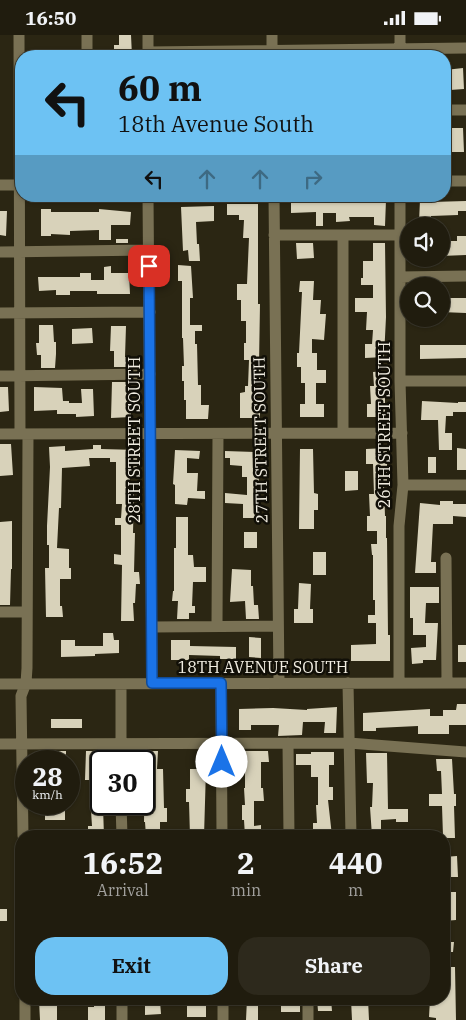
<!DOCTYPE html>
<html lang="en">
<head>
<meta charset="utf-8">
<style>
  :root { --surface:#201c0e; --page:#2d291c; --text:#f1f3f6; --muted:#a2a19e; --line:#3d3a2e; --accent:#6dc2f3 }
  body { margin:0; font-family:"IBM Plex Serif",serif; background:var(--page); color:var(--text); height:100vh; display:flex; flex-direction:column; font-size:19px; white-space:nowrap }
  * { box-sizing:border-box; margin:0 }
  p { font-size:16px; color:var(--muted) }
  .icon { flex:none; width:28px; height:28px; fill:none; stroke:currentColor; stroke-width:2; stroke-linecap:round; stroke-linejoin:round }
  .map { position:relative; flex:1; overflow:hidden }
  .panel { position:absolute; left:15px; top:795px; width:435px; height:175px; display:flex; flex-direction:column; background:var(--surface); border-radius:20px; box-shadow:0 1px 4px #0004,0 0 0 1px var(--line) }
  .panel>* { flex:none }
  .banner { position:absolute; left:15px; top:15px; width:436px; height:152px; border-radius:20px; box-shadow:0 1px 4px #0004,0 0 0 1px var(--line); background:#6dc2f3; color:#111; overflow:hidden }
  .buttons { position:absolute; left:400px; top:182px; display:grid; gap:10px }
  .buttons a { display:grid; place-items:center; width:50px; height:50px; border-radius:50%; background:var(--surface); box-shadow:0 1px 4px #0004,0 0 0 1px var(--line); font-size:25px }
  .speed { position:absolute; left:15px; top:715px; display:flex; gap:10px; font-size:25px; font-weight:700; text-align:center }
  .speed>* { display:grid; place-content:center; width:65px; height:65px; border-radius:50%; background:var(--surface); box-shadow:0 1px 4px #0004,0 0 0 1px var(--line); line-height:1 }
  .speed small { font-size:12px; font-weight:400 }
  .speed .limit { border:2px solid #111; border-radius:8px; background:#fff; color:#111 }
  .pin { position:absolute; display:grid; place-items:center; width:42px; height:42px; color:#fff; margin:-21px; border-radius:10px; box-shadow:0 2px 8px #0006 }
  .me { position:absolute; width:55px; margin:-28px; rotate:0deg; stroke-linejoin:round; filter:drop-shadow(0 0 4px #0008) }
  .turn { display:flex; align-items:center; gap:18px; height:105px; padding:0 20px; font-size:22px }
  .turn .icon { width:65px; height:65px; stroke-width:2.5 }
  .turn b { display:block; font-size:35px; line-height:42px }
  .lanes { display:flex; align-items:center; height:48px; padding:0 20px; background:#0003; justify-content:center; gap:25px; direction:ltr }
  .lanes .off { opacity:.35 }
  .eta { display:flex; justify-content:space-evenly; align-items:center; height:85px; text-align:center }
  .eta b { font-size:30px; font-weight:700; line-height:35px }
  .cta { display:flex; gap:10px; margin-top:auto; padding:10px 20px }
  .cta a { flex:1; height:58px; border-radius:20px; background:var(--accent); color:#111; font-size:20px; font-weight:700; line-height:58px; text-align:center }
  .cta a+a { background:var(--page); color:var(--text) }
  .status { display:flex; justify-content:space-between; align-items:center; height:35px; padding:0 25px; background:var(--surface); direction:ltr }
  .status svg { height:14px; fill:currentColor }
  .map>svg:first-child { display:block }
</style>
</head>
<body>
<div class="status"><b>16:50</b><svg viewBox="0 0 49 12"><path d="M0 12V9h3v3zM5 12V6h3v6zM10 12V3h3v9zM15 12V0h3v12zM26 1h20v11H26zM47 4h2v5h-2z"/></svg></div>
<div class="map">
<svg width="466" height="985" viewBox="0 0 466 985">
  <rect width="100%" height="100%" fill="#2b2613"/>
  <path fill="#d8d2ba" d="M119,0H131L132,21H114V10H119Z
    M463,33L464,54L450,55L449,53H445V35Z
    M445,93H463L464,117H445Z
    M386,165L385,191L374,190V182H349L350,186L336,187V178H323V191H316V177L291,178V167L329,166V168Z
    M420,165H431V167L466,166V176H458V180L431,181V187H419Z
    M227,169H258V269H260L259,329L261,330L260,346L255,345L257,370H260V383H240V358L245,357V351H248L249,325H244V308H246V286H241V265H237V249H247L249,203H243L244,185H239V180H227Z
    M214,171V186L196,187L197,209H199L200,226H189L188,215L183,216L181,172Z
    M41,174H51V177H99V174L131,177L130,190H111V205H99V195L70,196V200L51,199V201H41Z
    M0,176H7L6,201L0,200Z
    M457,201H466V220L441,221V206H457Z
    M116,204H128V208H116Z
    M296,208H313L314,223L297,224Z
    M373,208H385L386,282L384,322L365,323V309H372L373,295H366L367,277H355V263H373V250H361V243H363V226H373Z
    M178,230L191,231L193,263H190V290H202V296H195V309H197L198,350H201V370H209L208,384H186V365H184V346H182V331H184L183,303H182V246H178Z
    M111,231V238H129L130,259H97V256H70V260H56V255L39,256L38,242H80V238H91V245H104V232Z
    M300,246H314L313,265H321L320,279H326L324,305L312,304V318H317V335H326V348H316V369H324V382H300V369H305V348H301V332H297V318H299L302,257H299Z
    M441,263H466V278L441,277Z
    M39,290H53L54,307H56V319L55,333H41V320H37L36,308H39Z
    M111,291H126L125,322H129L128,332H114V316H110Z
    M92,293L93,308L72,309V294Z
    M420,310H466V323L420,324Z
    M385,336V382H367V369H371L370,351H374L373,337Z
    M112,347H129L128,372H131V382L111,383Z
    M0,352H8L9,376L0,377Z
    M34,352L62,353L63,366H69V368H82L81,354H93L94,381L76,382V379H57V375L34,376Z
    M422,366L458,368V367H466V377H453V381H446L445,398H452V415H439L438,385H421Z
    M0,409H11L13,440L0,441Z
    M93,410H101V414L138,415L137,441H130L129,456H134L133,498H135L134,537H139L140,549H136L135,568H133L134,586H121L122,530L114,529V519L121,520V490H115V483H121L122,469H116V427H110V423H89L90,431L62,433L61,473H59L57,513L69,514V533H71V544H60V571H62L63,582H46L45,533H49V510H47V491L50,432L49,412L65,411V416L93,414Z
    M387,413V451H384L385,481H386V503H387L388,600H390V626H351V610L376,609V588H368V580H375V565H373V520H372L371,509H377V496H367V481H370L369,459H374L373,429H366V414Z
    M457,413L466,414V435H457Z
    M300,414H313L314,458L318,459V475H314V494H299Z
    M175,415L200,416L199,424L187,423V438H198L197,456H205V464L188,463L187,470L175,469V450L173,449Z
    M225,416L255,417V435H259L258,483H243V469L225,468V458L247,460V442H242V431L230,430V423H225Z
    M428,422H436V438H428Z
    M345,436H358V455L345,456Z
    M440,466H453V469H466V482L453,481V489H433L431,527H436V538H415L420,468L440,470Z
    M176,482H188V520H193L194,532H206V547H193L192,571H195V578H189V584H177L178,566H172L173,556H174V513H176Z
    M12,486V534H11L10,570H0V487Z
    M244,497H257V513H244Z
    M313,517H326V540H313Z
    M232,534L251,535V551H253L254,570H258L259,584H246L245,566L230,567Z
    M299,548L311,549L310,574H313V588H294V574H298Z
    M410,552H439V568H426L425,588H438L436,625H423V628L412,629L411,613L426,612V600H413V583H410Z
    M103,598H113L114,605H119V618L95,619V621L61,622V605H75V611H103Z
    M249,602L261,603V623L249,622Z
    M171,605H190V611L236,612V624H220V621L189,620V625H171Z
    M458,610H466V627H458Z
    M457,669H466V690H449V699H418V691L376,693V696H363V678L430,674V681H443V675H456Z
    M337,672L336,698H324L325,687H303L302,700L278,701L279,690H251V695H239V674L273,673L307,675V674Z
    M51,684H82V693H51Z
    M46,716H66V723H59V726H45Z
    M86,716H103V726H101V772H103L104,801H88V791H92L89,745H85Z
    M145,716H158L157,734H163L164,773H167V787H160V801H146L145,787H144Z
    M245,716H268L269,727H261V753H263L264,766H254V791L261,790V801H245L244,785H242V770H245L244,753H245Z
    M311,717H334V730H329V752H333V765H328L332,801H313V788H317L316,770H318V742H311V730H296V719H311Z
    M366,718H387L388,774H408V787H396V784L381,785V801H372L370,772H372L373,748H367Z
    M436,724H452L454,759H456V771H454L455,803H444L443,801L442,771H429V759H442L441,736H437Z
    M190,734H206L204,801H190L189,767H186V754H190Z
    M45,772H65V785H45Z
    M457,821L458,842H444V822Z
    M444,857H456V885L444,886Z
    M0,874H7V886H0Z
    M444,907H454L453,917H444Z
    M444,932H455L456,985H436V983L429,982L430,964H444Z
    M247,964H258V985H246Z
    M317,964H331L332,976H318Z
    M351,964H368L369,985H352Z
    M39,965H57V985H40Z
    M94,965H105V985H88V972H94Z
    M281,965H300V977H281Z
    M145,966H160L161,979L145,980Z
    M187,969L206,970V982H187Z"/>
  <g fill="none" stroke-linecap="round" stroke-linejoin="round">
    <path stroke="#797154" stroke-width="11" d="M19,0L20,399
      M87,0V21
      M148,0V21
      M272,0V21
      M400,0V21
      M148,17L466,13
      M445,75H466
      M445,146H466
      M0,150H21
      M148,161L152,648
      M274,161L279,648
      M274,200H400
      M343,200V398
      M0,217L149,215
      M400,242L466,241
      M0,278L150,277
      M0,341L150,339
      M400,346H466
      M0,399L402,398
      M403,450H466
      M446,523L447,648
      M0,577H27
      M217,591L218,399
      M152,592L278,591
      M221,648L222,801
      M348,648L351,801
      M399,648V491L403,450L400,346V161
      M0,649L466,648
      M121,649V726
      M288,708L289,801
      M0,709L349,708L466,717
      M121,769L122,801
      M23,801L21,661L26,648L27,633L28,399
      M25,964V985
      M122,964V985
      M223,964V985
      M308,964V985"/>
  </g>
  <g fill="none" stroke-linecap="round" stroke-linejoin="round">
    <g stroke="#114b97" stroke-width="12">
      <path id="route" d="M149,231L152,648H221L222,727"/>
    </g>
    <use href="#route" stroke="#1a73e8" stroke-width="9"/>
  </g>
  <g text-anchor="middle" dominant-baseline="central" stroke-width="5" stroke-linejoin="round" paint-order="stroke">
    <g font-size="16" fill="#f1ede1" stroke="#110f07">
      <text transform="translate(384 390) rotate(-90)">26TH STREET SOUTH</text>
      <text transform="translate(134 405) rotate(-90)">28TH STREET SOUTH</text>
      <text transform="translate(260 405) rotate(-91)">27TH STREET SOUTH</text>
      <text x="263" y="632">18TH AVENUE SOUTH</text>
    </g>
  </g>
</svg>
<div class="buttons">
<a><svg class="icon" aria-label="sound" viewBox="0 0 24 24"><path d="M4 9h4l5-4v14l-5-4H4zM17 9q2 3 0 6"/></svg></a>
<a><svg class="icon" aria-label="search" viewBox="0 0 24 24"><circle cx="10" cy="10" r="6"/><path d="M15 15l6 6"/></svg></a>
</div>
<div class="speed"><div>28<small>km/h</small></div><div class="limit">30</div></div>
<div class="pin" style="left:149px;top:231px;background:#d93025"><svg class="icon" aria-label="arrive" viewBox="0 0 24 24"><path d="M6 21V4h12l-3 4 3 4H6"/></svg></div>
<svg class="me" style="left:222px;top:727px" viewBox="-20 -20 40 40"><circle r="19" fill="#fff"/><path d="M0-13L10 11 0 6-10 11z" fill="#1a73e8"/></svg>
<div class="banner">
<div class="turn"><svg class="icon" aria-label="left" viewBox="0 0 24 24"><path d="M17 20v-9H6M10 6l-5 5 5 5"/></svg><div><b>60 m</b>18th Avenue South</div></div>
<div class="lanes"><svg class="icon" aria-label="left" viewBox="0 0 24 24"><path d="M17 20v-9H6M10 6l-5 5 5 5"/></svg><svg class="icon off" aria-label="ahead" viewBox="0 0 24 24"><path d="M12 20V5M6 11l6-6 6 6"/></svg><svg class="icon off" aria-label="ahead" viewBox="0 0 24 24"><path d="M12 20V5M6 11l6-6 6 6"/></svg><svg class="icon off" aria-label="right" viewBox="0 0 24 24"><path d="M7 20v-9h11M14 6l5 5-5 5"/></svg></div>
</div>
<section class="panel">
<div class="eta">
<div><b>16:52</b><p>Arrival</p></div>
<div><b>2</b><p>min</p></div>
<div><b>440</b><p>m</p></div>
</div>
<div class="cta"><a>Exit</a><a>Share</a></div>
</section>
</div>
</body>
</html>
